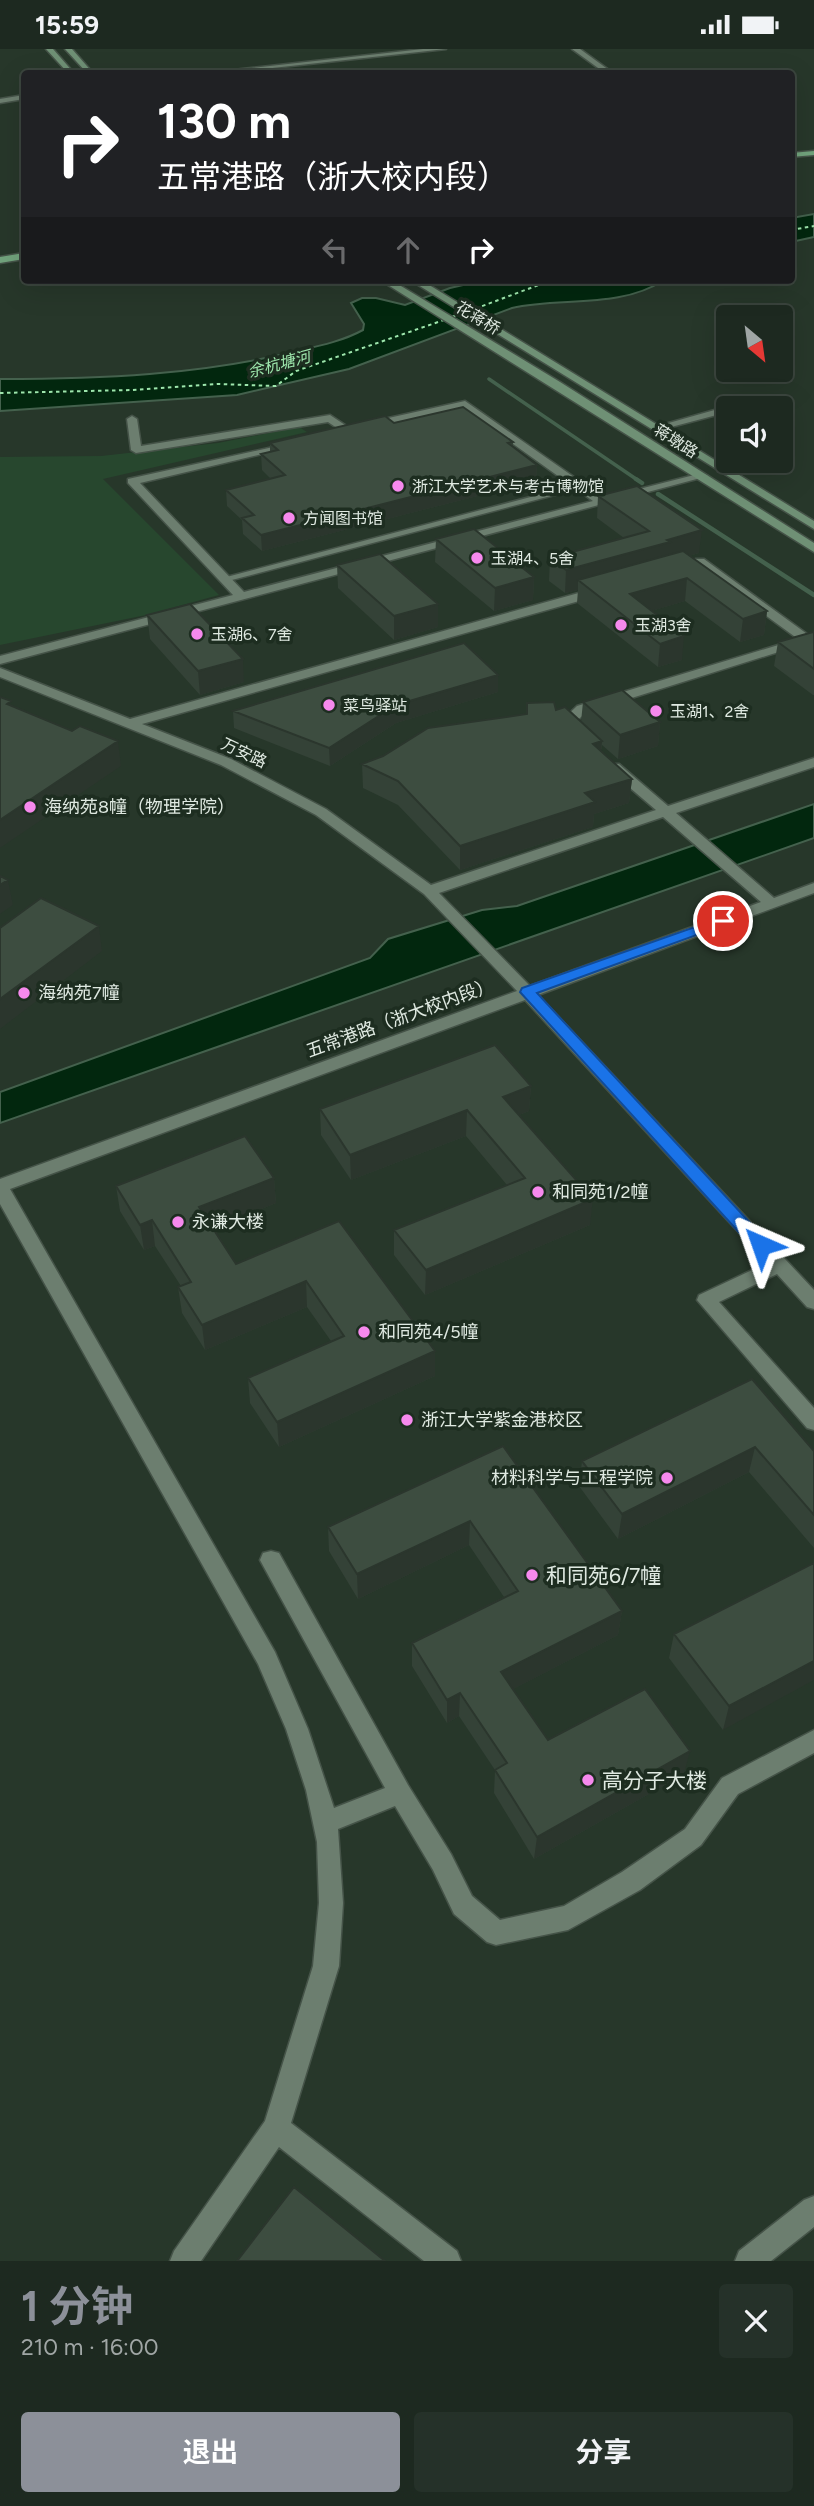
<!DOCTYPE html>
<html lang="zh">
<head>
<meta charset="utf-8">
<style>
  :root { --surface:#1d2920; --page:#253129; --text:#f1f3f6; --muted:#a0a6a5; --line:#3b453e; --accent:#8c9099 }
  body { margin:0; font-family:Figtree,"Noto Sans SC",sans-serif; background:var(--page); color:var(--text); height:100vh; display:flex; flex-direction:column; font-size:26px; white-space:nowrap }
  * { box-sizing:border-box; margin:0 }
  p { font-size:23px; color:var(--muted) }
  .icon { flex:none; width:38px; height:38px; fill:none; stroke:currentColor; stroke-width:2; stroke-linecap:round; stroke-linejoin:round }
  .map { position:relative; height:2212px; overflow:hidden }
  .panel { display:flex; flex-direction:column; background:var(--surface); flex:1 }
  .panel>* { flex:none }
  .top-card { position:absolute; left:21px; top:21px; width:774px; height:214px; border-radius:7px; box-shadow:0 7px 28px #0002,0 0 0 2px var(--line); background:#202124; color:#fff; overflow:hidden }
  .needle { width:46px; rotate:151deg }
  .fabs { position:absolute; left:716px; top:256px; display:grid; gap:14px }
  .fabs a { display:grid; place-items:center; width:77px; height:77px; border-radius:7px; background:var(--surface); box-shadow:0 7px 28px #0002,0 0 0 2px var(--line); font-size:35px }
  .pin { position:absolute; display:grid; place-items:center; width:60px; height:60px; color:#fff; margin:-30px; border:4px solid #fff; border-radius:50%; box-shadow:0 2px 7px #0007 }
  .me { position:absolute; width:77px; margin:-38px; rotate:317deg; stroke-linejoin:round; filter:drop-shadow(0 0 5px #0008) }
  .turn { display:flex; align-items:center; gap:24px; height:147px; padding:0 21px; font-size:32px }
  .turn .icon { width:91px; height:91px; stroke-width:2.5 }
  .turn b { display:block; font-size:49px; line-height:60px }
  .lanes { display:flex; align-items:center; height:66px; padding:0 21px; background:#0003; justify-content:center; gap:35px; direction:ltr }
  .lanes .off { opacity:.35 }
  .round { display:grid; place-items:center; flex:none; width:74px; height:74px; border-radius:7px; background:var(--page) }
  .headline { display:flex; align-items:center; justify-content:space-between; height:119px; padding:0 21px }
  h1 { font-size:42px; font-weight:700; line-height:52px; color:var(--accent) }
  .cta { display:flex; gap:14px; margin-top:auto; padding:14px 21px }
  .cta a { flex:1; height:80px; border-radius:7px; background:var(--accent); color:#fff; font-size:28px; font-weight:700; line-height:80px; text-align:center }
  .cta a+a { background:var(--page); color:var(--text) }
  .status { display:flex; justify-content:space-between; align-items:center; height:49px; padding:0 35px; background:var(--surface); direction:ltr }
  .status svg { height:19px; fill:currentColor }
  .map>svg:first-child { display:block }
</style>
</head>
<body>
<div class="status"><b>15:59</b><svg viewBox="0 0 49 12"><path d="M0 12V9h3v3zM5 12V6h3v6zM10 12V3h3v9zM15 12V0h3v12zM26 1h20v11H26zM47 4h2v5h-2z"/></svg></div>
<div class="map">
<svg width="814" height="2212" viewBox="0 0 814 2212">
  <rect width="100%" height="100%" fill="#27372a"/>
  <path fill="#27472e" d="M299,378L307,383L103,430L219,546L146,566L0,596V408L101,407L218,394Z"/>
  <path fill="#02270e" stroke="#44614d" stroke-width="2" d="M814,165V188L791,193V169Z
    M485,231H597L600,235H639L646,231H664C620,260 561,248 512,259L349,320L237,346L0,362V330C100,330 200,326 297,302C319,297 343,292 363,281L364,275L351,254L362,249H376L405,256L450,239Z
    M814,755V789L0,1074V1043L370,909L388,890L482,861L517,857Z"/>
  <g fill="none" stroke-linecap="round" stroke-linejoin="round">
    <path stroke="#44614d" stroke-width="3.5" d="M489,330L639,432"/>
    <path stroke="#44614d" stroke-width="4.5" d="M636,430L642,434
      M658,445L814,546"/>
    <path stroke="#9de6ac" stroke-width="2" stroke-dasharray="3.5 3.5" stroke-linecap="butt" d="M791,181L814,177
      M469,262L552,231
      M452,268L463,264
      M0,344L132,341L218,335L276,337L296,322L444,271"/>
    <g stroke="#455348" stroke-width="3">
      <path id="pedestrian" d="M576,436L585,438L228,532L219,530Z"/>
    </g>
    <g stroke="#455348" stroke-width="3">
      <path id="minor" d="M757,349L761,350V354L744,359H728V363L656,382L651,379Z
        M465,352L604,449L702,424L708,427L0,615V607L233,546L128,434V430L296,393V397L140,434L244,543L593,452L463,359L346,385L328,373L136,404L131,401L127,370L132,367L137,370L141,397L330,366L348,378Z
        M696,510H704L814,590V600L804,595L587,663L574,674L583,683L581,686H571L559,674L577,657L798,590L698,517L677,524L671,520Z
        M600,538L604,539V545L142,675L231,710L326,760L431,836L656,761L609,721V715H619L668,757L814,709V718L676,764L774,849L814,834V844L538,946L814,1241V1260L807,1258L777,1225L719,1253L814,1359V1381L807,1379L697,1251L699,1246L767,1214L525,951L10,1140L275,1603L308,1680L334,1759L385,1739L260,1511L263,1504L271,1502L279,1504L408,1736L451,1805L472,1847L500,1871L564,1857L622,1823L685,1780L722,1729L814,1681V1704L738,1745L701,1796L640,1841L568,1881L496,1896L487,1893L454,1865L433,1821L395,1757L338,1780L343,1854L339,1917L291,2074L457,2202L461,2212H424L279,2098L201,2212H170L174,2202L265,2072L313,1917L319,1854L317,1793L306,1741L286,1680L258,1615L0,1155V1130L517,942L424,845L316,766L221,716L0,628V619L130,670ZM663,768L761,853L530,937L439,844Z
        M814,2147V2178L771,2212H735L739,2202L804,2151Z"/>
    </g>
    <g stroke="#455348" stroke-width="3">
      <path id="tertiary" d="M423,0H446L226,24H206Z
        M572,0H580L613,24H605Z
        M24,46V50L0,54V50Z"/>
    </g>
    <g stroke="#455348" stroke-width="3">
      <path id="secondary" d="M46,0H53L74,24H68Z
        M65,0H72L93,24H87Z
        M380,231H391L560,333L814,494V503Z
        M410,231H421L814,472V480Z"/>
    </g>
    <g stroke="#455348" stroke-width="3">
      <path id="primary" d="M814,102V106L791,108V104Z
        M24,204V210L0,214V208Z"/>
    </g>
    <use href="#pedestrian" fill="#6c7e6f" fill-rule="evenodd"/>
    <use href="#minor" fill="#6c7e6f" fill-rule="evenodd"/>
    <use href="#tertiary" fill="#6c7e6f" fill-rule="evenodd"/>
    <use href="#secondary" fill="#6f9075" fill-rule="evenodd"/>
    <use href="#primary" fill="#71a37c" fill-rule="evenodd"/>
  </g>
  <path fill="#344237" d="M513,393V398L537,416L536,432L262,502L243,485L242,471L227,457L226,441L271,430L262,421L261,405L270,403V394Z
    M598,447L699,504L689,507L767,562L764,586L740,593L685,552L651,562L682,611L658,618L577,554L578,541L565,544L549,532L550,509L624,489L597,469Z
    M436,490L534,528L533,551L494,562L435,513Z
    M337,516L438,555V578L394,591L338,539Z
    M147,566L244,633L200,646L150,590Z
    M814,583V646H813L774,617L778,593Z
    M498,626V643L396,674L330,717L234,679L233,662Z
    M583,653L660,673L658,697L618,710L602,696L601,702L632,730L629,754L594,765L593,778L460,821L398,756L363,739L362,715L556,661L581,673Z
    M531,1037L529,1062L519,1066L590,1176L425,1246L394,1206V1181L507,1136L466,1087L351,1131L321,1086L320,1060Z
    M274,1129L276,1154L213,1180L236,1215L339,1172L435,1327L279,1398L250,1354L248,1329L331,1292L307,1258L205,1301L182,1264L178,1238L181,1237L155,1197L144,1201L120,1162L116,1137Z
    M752,1330L814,1402V1499L749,1423L618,1490L579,1437L582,1412Z
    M503,1397L622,1562L618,1586L513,1640L548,1691L684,1725L534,1810L494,1744L495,1721L459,1667L447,1674L412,1617V1594L504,1548L469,1496L358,1550L329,1502L328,1478Z
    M814,1514L723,1681L669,1609L674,1585Z"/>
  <path fill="#2b362d" d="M537,416L536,432L262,502L261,486Z
    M702,481L699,504L668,513L578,531V541L565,544L566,521Z
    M534,528L533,551L494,562L495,539Z
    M687,529L685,552L628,569L630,545Z
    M438,555V578L394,591V567Z
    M767,562L764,586L740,593L743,570Z
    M684,587L682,611L658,618L660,595Z
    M243,610L244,633L200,646L198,622Z
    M498,626V643L396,674L330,717L329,699L396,656Z
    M660,673L658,697L618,710L620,686Z
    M118,692L121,717L0,799V771Z
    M602,692L600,716L593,695Z
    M632,730L629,754L594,765L593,778L460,821V797L585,744Z
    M8,831L13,856L0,865V836Z
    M99,877L102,902L0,980V950Z
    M531,1037L529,1062L502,1073L503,1048Z
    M467,1061L466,1087L351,1131L350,1106Z
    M274,1129L276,1154L202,1184L199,1158Z
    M593,1150L590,1176L425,1246L426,1221Z
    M152,1171L155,1197L144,1201L140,1176Z
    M306,1232L307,1258L205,1301L202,1276Z
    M435,1302V1327L279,1398L277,1373Z
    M755,1398L749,1423L618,1490L622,1465Z
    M470,1472L469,1496L358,1550L357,1525Z
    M622,1562L618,1586L500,1647L501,1623Z
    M814,1612V1631L723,1681L729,1657Z
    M460,1644L459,1667L447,1674V1651Z
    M690,1702L684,1725L534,1810L537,1788Z"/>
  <path fill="#3d4d40" stroke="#2b362d" stroke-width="2" d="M463,358L513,393L508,394L537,416L261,486L242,469L254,466L226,441L285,426L261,405L278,401L270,394L385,367L394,374Z
    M637,437L702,481L667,491L670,493L566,521L550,509L649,482L598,447Z
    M474,480L534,528L495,539L436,490Z
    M683,502L767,562L743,570L687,529L630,545L684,587L660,595L578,531Z
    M380,505L438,555L394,567L337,516Z
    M190,555L243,610L198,622L147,566Z
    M813,583H814V620L778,593Z
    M464,594L498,626L396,656L329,699L233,662Z
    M622,641L660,673L620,686L583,653Z
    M0,648L11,652L7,655L72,682L80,677L118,692L0,771Z
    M554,653L556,661L565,658L602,692L593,695L632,730L585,744L595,753L460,797L398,732L362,715L383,707L428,679L527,665V654Z
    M0,827L8,831L0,836Z
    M41,849L99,877L0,950V879Z
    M495,996L531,1037L503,1048L593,1150L426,1221L394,1181L525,1129L467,1061L350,1106L320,1060Z
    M245,1087L274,1129L199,1158L236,1215L339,1172L435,1302L277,1373L248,1329L344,1287L306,1232L202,1276L178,1238L191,1233L152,1171L140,1176L116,1137Z
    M752,1330L814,1402V1466L755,1398L622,1465L582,1412Z
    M503,1397L622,1562L501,1623L548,1691L645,1640L690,1702L537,1788L495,1721L507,1714L460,1644L447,1651L412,1594L518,1542L470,1472L357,1525L328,1478Z
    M814,1514V1612L729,1657L674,1585Z
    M294,2138L385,2212H237Z"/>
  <path fill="#1a73e8" stroke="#114b97" stroke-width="2" d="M723,868L730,872L727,875L537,944L767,1192L770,1196L761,1202L755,1201L520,943L522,939Z"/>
  <g fill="#f689ed" stroke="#1d2d20" stroke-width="2.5">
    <circle cx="398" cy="437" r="7"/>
    <circle cx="289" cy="469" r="7"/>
    <circle cx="477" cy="509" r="7"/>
    <circle cx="621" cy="576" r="7"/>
    <circle cx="197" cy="585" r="7"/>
    <circle cx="329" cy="656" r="7"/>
    <circle cx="656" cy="662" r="7"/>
    <circle cx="30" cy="758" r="7"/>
    <circle cx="24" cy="944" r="7"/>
    <circle cx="538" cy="1143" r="7"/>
    <circle cx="178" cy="1173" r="7"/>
    <circle cx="364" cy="1283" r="7"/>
    <circle cx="407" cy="1371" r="7"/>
    <circle cx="667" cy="1429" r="7"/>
    <circle cx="532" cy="1526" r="7"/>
    <circle cx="588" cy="1731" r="7"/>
  </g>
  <g text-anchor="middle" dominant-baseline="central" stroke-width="7" stroke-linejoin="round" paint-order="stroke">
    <g font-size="16" fill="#dfe9e1" stroke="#1d2d20">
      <text transform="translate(478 269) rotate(31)">花蒋桥</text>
      <text transform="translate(676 392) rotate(32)">蒋墩路</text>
      <text transform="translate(244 704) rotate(25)">万安路</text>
    </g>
    <g font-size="16" font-style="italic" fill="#9de6ac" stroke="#1d2d20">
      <text transform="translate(279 315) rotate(-15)">余杭塘河</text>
    </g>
    <g font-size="16" fill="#dfe9e1" stroke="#1d2d20" text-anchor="start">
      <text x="412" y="437">浙江大学艺术与考古博物馆</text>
      <text x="303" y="469">方闻图书馆</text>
      <text x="491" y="509">玉湖4、5舍</text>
      <text x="635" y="576">玉湖3舍</text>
      <text x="211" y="585">玉湖6、7舍</text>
      <text x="343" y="656">菜鸟驿站</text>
      <text x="670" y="662">玉湖1、2舍</text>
    </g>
    <g font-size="18" fill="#dfe9e1" stroke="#1d2d20" text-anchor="start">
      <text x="44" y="758">海纳苑8幢（物理学院）</text>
      <text x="38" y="944">海纳苑7幢</text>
      <text x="552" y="1143">和同苑1/2幢</text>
      <text x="192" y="1173">永谦大楼</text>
      <text x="378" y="1283">和同苑4/5幢</text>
      <text x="421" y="1371">浙江大学紫金港校区</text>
      <text x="653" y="1429" text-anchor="end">材料科学与工程学院</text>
    </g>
    <g font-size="18" fill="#dfe9e1" stroke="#1d2d20">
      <text transform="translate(400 969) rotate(-20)">五常港路（浙大校内段）</text>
    </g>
    <g font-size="21" fill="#dfe9e1" stroke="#1d2d20" text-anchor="start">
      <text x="546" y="1526">和同苑6/7幢</text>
      <text x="602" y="1731">高分子大楼</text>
    </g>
  </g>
</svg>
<div class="fabs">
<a><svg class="needle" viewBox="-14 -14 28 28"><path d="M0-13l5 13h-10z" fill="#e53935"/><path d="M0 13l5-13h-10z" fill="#a0a6a5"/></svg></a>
<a><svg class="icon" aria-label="sound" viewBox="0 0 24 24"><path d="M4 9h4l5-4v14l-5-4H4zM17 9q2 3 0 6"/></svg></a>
</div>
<div class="pin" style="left:723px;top:872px;background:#d93025"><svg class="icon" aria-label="arrive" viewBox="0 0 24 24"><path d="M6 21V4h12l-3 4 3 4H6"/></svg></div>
<svg class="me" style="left:761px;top:1196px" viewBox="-20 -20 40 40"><path d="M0-17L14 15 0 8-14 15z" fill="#1a73e8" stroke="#fff" stroke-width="4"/></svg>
<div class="top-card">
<div class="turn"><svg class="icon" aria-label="right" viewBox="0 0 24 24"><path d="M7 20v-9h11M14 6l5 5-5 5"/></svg><div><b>130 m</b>五常港路（浙大校内段）</div></div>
<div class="lanes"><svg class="icon off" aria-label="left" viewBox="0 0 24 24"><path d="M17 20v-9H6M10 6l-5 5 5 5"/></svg><svg class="icon off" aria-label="ahead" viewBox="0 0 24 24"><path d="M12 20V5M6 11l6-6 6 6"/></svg><svg class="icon" aria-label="right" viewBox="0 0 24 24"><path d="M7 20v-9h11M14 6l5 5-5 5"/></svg></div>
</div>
</div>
<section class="panel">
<div class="headline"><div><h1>1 分钟</h1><p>210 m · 16:00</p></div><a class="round"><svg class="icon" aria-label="close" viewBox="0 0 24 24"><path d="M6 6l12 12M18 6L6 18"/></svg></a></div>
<div class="cta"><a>退出</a><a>分享</a></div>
</section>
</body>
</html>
